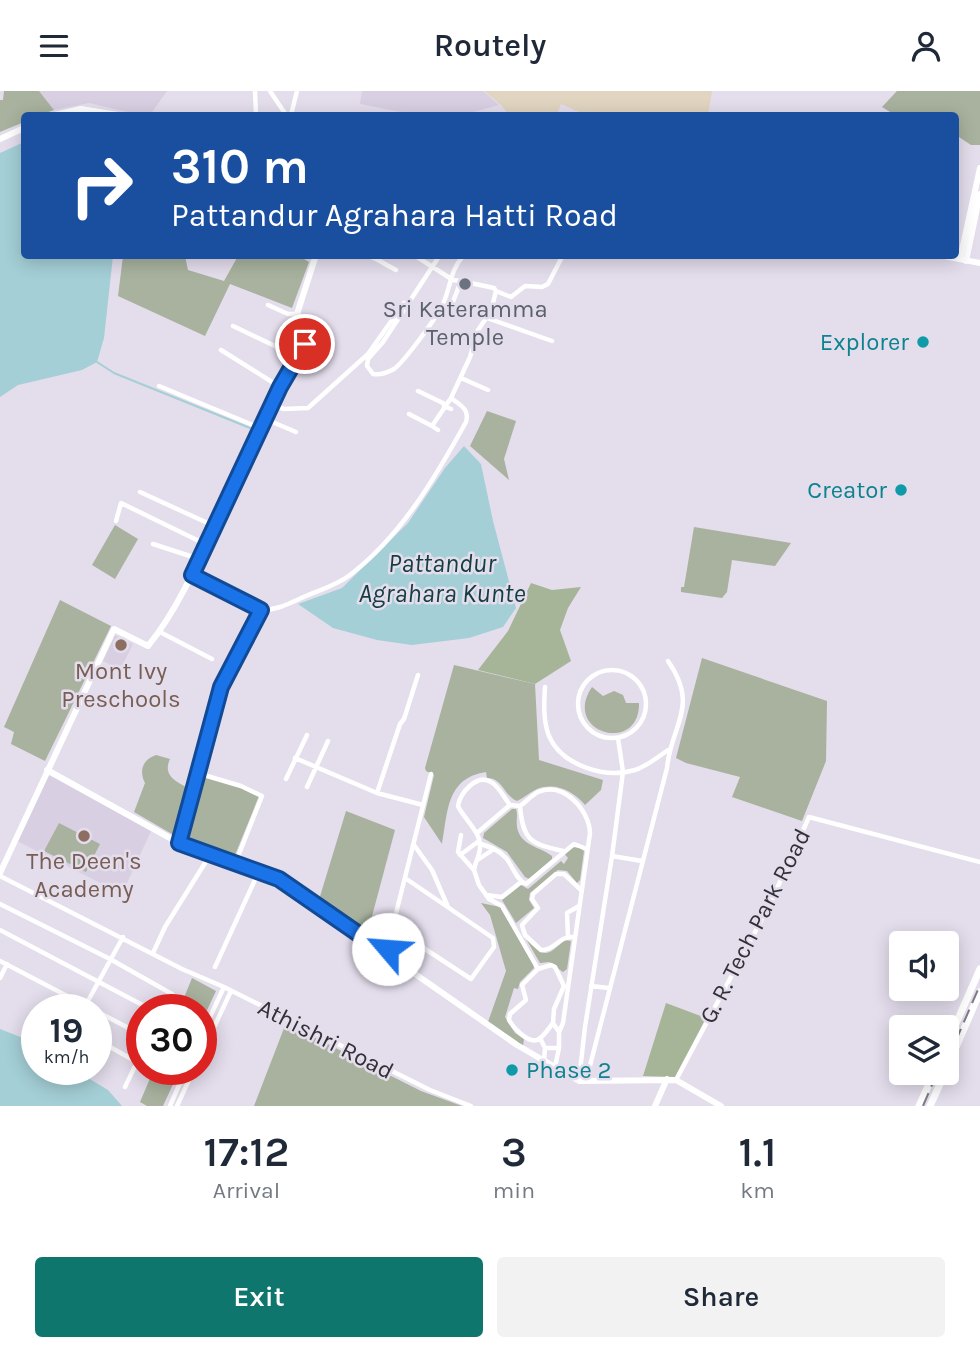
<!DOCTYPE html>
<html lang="en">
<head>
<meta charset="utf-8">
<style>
  :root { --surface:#fff; --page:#f2f2f3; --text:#1f2937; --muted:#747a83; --accent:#0f766e }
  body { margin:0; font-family:Karla,sans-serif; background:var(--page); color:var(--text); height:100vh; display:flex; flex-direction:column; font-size:26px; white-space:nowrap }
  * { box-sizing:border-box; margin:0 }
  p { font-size:23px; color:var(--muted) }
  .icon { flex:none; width:38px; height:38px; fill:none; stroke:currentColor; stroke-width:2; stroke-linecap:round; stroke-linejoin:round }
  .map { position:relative; height:1015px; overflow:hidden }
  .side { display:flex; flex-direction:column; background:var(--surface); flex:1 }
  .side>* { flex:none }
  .hud { position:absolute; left:21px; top:21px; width:938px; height:147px; border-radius:7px; box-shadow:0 4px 18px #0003; background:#1a4fa0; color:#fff; overflow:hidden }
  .fabs { position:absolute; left:889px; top:840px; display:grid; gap:14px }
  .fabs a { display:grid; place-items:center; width:70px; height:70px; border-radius:7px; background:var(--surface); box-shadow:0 4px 18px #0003; font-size:35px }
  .speed { position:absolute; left:21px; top:903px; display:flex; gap:14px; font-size:35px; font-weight:700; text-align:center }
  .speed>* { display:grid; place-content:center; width:91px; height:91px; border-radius:50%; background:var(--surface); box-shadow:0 4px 18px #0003; line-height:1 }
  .speed small { font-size:18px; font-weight:400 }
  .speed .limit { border:10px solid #d22; background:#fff; color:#111 }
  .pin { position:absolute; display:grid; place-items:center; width:60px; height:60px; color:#fff; margin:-30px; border:4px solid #fff; border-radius:50%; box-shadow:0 2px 7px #0007 }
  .me { position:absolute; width:77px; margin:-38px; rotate:297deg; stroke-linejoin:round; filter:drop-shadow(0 0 5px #0008) }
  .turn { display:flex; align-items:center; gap:24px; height:147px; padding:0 35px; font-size:32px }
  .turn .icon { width:91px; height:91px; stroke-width:2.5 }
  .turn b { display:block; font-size:49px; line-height:60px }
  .eta { display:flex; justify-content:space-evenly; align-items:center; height:119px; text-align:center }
  .eta b { font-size:42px; font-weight:600; line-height:49px }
  .cta { display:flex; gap:14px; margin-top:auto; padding:14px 35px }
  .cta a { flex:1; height:80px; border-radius:7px; background:var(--accent); color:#fff; font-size:28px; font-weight:600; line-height:80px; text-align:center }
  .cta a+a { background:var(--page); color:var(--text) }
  header { display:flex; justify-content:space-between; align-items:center; height:91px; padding:0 35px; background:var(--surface); font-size:32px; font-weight:600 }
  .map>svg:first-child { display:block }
</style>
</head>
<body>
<header><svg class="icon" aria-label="menu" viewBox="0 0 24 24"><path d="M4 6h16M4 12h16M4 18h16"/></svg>Routely<svg class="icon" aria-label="person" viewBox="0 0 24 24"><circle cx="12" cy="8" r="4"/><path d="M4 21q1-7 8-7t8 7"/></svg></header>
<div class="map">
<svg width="980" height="1015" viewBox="0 0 980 1015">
  <rect width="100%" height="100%" fill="#e4ddec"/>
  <path fill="#d9cfe3" d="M39,0H167L150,24H141L89,12L54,19Z
    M362,0H483L499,14L462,24H416L360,13Z
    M115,544L133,553L120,579L103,570Z
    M49,684L151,740L122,803L17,750Z"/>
  <path fill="#e1d5c1" d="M484,0H712L708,24H586L561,13L557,24H509L501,14Z"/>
  <path fill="#a8b29e" d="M4,0H39L54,19L40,24H24V31L0,41V9H3Z
    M897,0H980V54H971L956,44V24H895L882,16Z
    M123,165H185L188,179L224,190L238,165H299L309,171L292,217L230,193L205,245L118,205Z
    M487,320L516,330L504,368L509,389L470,355Z
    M115,434L138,448L115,488L92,474Z
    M694,436L791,452L775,475L732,469L727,501L722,507L681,501V496H684Z
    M60,509L111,535L45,670L11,653L14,641L4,636Z
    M702,567L827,610L826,670L802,730L732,706L740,686L686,672L676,667Z
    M454,574L535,593L539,669L603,689L601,699L585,714C573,700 556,691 537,698C530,701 524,707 517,710C504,705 503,687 487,687L486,681C446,687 448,721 442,753L424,726L434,684L426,680L425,677Z
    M592,596L603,605L614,600L623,604L626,612H639C640,664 561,642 592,596Z
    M156,664L170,668C162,685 177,691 190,698L177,746L134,721L145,692C139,680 142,669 156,664Z
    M200,685L240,696L259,705L233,769L181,751Z
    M512,718H516C518,724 516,729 517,736C520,755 541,756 552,765V768L529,788L525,786L507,761L483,747L484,742Z
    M346,720L395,739L367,844L318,812Z
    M59,732L100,753L86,781L44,760Z
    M572,756L580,757L584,760L580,789L577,792L567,780L558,779L530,802L529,809L534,817L516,832L502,809L521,794L528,798L561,770L564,773L568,767L564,762Z
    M481,812L500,816L533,872L534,877L520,891L518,898L514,897L505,926L515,942L524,948L523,955L488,931L506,880L490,824Z
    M526,848C544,867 546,866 565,849L571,850L567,878L563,881L549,871L540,872Z
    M192,887L216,900L201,932V919H179Z
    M286,932L421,1000L462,1015H254Z
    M154,978H180L163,1015H147L140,1011Z"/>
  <path fill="#a6b597" d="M531,492L552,499L581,496L568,517L560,539L571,570L535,593L478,579L508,540Z
    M666,912L706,927L675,986L643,985Z"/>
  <path fill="#a4cfd6" d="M24,51V164L113,165L104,247L97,271L82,279L18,294L0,306V62Z
    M464,355L481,373L493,430L516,517L503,536L469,547L412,554L377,549L333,537L298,513L342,497L408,432L445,377Z
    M0,938L23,947L37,957V978H73L108,999L122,1015H0Z"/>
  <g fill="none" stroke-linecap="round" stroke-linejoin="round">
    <path stroke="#a4cfd6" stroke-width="2" d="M97,271L114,282L250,337"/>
    <path stroke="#fff" stroke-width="4.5" d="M255,0L256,24
      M270,0L286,24
      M291,24L297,0
      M366,164L376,168
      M378,164L376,168L396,179
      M414,164L453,189L461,190
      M440,164L383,251L368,268L367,275L373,283C380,284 387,282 394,278C404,271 437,226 443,213C451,195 450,179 464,164
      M268,214L288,223H297
      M449,221L461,190L494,197L496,200L511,206L525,195L542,196L548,193L563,164
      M487,227L552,250
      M233,235L298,266
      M221,259L280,296
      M461,287L488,299
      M159,295L260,337
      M418,300L445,313
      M272,314L284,318L308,317L368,263L404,212
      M444,315L451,318
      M409,323L432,335L451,307
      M265,328L296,341
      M432,335L438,339
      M140,401L214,435
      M116,430L121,412L201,451L193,466L153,453
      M192,484L261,519C279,519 290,512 306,505C320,499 337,494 350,484C401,445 435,387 466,331C470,318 460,314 451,307L470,266L478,239L491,220L496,200
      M160,541L212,568
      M578 613a34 34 0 1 1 68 0a34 34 0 1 1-68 0Z
      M418,584L404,628L400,633L377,702L423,714
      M545,596C544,612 543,630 549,645C562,675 606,688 635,679C647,675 658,666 668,659
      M295,667L377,702
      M197,682L241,695L262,705L235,773
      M286,688L307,644
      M307,696L328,650
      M520,715C523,750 531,753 563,760
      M477,742L510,714
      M461,744L458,761L473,778
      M179,751L221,596L261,519
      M481,753C490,756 499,759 506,767C513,775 516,789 526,793L574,753L587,758
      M414,754L432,779L448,816
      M460,764L479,750
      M612,765L623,681L618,647
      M479,768L494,758
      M0,785L182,878L224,896L430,999L471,1015
      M486,804L502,806L521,791
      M0,813L110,868L172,903
      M393,837L471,888L494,856L493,847L405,787
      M0,839L152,919
      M568,846L567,822L579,815
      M573,846C559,845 554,860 541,859L525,844L522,834L538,817L532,808L533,803L556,783H564L581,799
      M153,862L165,836L210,764
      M386,862L431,683
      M0,870L94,919
      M215,876L259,780
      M538,878L502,815L489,808L479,794L474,779C475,771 480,765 480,756C481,741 464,728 458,715C460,702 477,682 491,691C499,695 504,707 510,714L520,715C526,711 532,704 538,701C564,690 589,719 590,742L563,932L559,941
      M0,887L7,873
      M591,895L609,897
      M83,919L123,846
      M96,920L142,944
      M553,932C549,937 543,947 537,949C527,952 513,936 509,929L510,923L526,909L522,894L538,878L551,874L555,876L564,895L554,918L553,932L559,941V957L555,976
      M201,945L224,896
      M540,947L545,957L544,969
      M96,948L142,974
      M545,957H559
      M201,964L231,900
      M579,989L585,936L612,765L642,770
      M676,989L770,813L809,726L980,771
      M586,990L667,677C671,633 700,616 668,570
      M125,996L137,971
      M170,1015L186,978
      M177,1015L194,978"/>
    <path stroke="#fff" stroke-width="6" d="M55,24L81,18L118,24
      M0,48L24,37
      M939,164L980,172
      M960,168L980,77
      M966,170L980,103
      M47,679L179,752L279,788L517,954L579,990L676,989L721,1015
      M0,782L114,538L148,555C182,513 202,461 224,413C251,354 280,296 313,241V237L297,223L316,164
      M655,1015L667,988"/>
    <path stroke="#fff" stroke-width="7" d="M947,953L980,878
      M947,977L980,901
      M919,1015L934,982
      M930,1015L945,982"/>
    <path stroke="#7e7a84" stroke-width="2" stroke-dasharray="14 7" stroke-linecap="butt" d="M947,970L980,894
      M923,1015L937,982"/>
  </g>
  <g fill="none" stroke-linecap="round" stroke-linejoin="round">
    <g stroke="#114b97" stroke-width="18">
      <path id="route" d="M305,253L280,296L192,484L261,519L221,596L179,752L279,788L386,862L388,858"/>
    </g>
    <use href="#route" stroke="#1a73e8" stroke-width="12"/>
  </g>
  <circle fill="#6b7280" stroke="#e4ddec" stroke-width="2.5" cx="465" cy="193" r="7"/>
  <g fill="#0f9aa8" stroke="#e4ddec" stroke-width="2.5">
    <circle cx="923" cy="251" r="7"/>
    <circle cx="901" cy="399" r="7"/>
    <circle cx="512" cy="979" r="7"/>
  </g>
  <g fill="#8d6e63" stroke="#e4ddec" stroke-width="2.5">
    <circle cx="121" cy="554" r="7"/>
    <circle cx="84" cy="745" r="7"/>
  </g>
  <g text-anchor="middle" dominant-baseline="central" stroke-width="5" stroke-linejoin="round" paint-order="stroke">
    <g font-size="24" fill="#5b616d" stroke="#e4ddec">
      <text x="465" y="218">Sri Kateramma<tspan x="465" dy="28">Temple</tspan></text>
    </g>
    <g font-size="24" fill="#0d838f" stroke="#e4ddec" text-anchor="end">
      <text x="909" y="251">Explorer</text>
      <text x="887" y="399">Creator</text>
      <text x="526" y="979" text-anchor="start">Phase 2</text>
    </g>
    <g font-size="24" fill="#785e54" stroke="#e4ddec">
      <text x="121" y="580">Mont Ivy<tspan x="121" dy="28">Preschools</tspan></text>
      <text x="84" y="770">The Deen's<tspan x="84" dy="28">Academy</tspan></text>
    </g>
    <g font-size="24" fill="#323036" stroke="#e4ddec">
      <text transform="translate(755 835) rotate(-63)">G. R. Tech Park Road</text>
      <text transform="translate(326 948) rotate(27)">Athishri Road</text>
    </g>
    <g font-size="26" font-style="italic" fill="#143d42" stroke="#e4ddec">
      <text x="442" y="472">Pattandur<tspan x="442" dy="30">Agrahara Kunte</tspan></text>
    </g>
  </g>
</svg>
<div class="fabs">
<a><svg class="icon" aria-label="sound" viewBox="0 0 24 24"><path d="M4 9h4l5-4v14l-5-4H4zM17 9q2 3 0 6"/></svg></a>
<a><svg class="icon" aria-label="layers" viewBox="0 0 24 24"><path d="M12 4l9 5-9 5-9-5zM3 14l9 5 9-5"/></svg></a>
</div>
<div class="speed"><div>19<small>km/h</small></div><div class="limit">30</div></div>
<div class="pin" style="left:305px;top:253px;background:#d93025"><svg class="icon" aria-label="arrive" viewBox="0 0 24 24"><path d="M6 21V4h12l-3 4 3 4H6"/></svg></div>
<svg class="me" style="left:388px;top:858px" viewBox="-20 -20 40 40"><circle r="19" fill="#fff"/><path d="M0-13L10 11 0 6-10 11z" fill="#1a73e8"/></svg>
<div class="hud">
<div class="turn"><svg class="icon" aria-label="right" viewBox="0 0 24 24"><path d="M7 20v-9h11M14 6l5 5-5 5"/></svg><div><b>310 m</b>Pattandur Agrahara Hatti Road</div></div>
</div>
</div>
<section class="side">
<div class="eta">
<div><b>17:12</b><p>Arrival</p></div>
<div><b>3</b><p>min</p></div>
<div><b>1.1</b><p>km</p></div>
</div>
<div class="cta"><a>Exit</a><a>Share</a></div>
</section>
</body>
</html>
